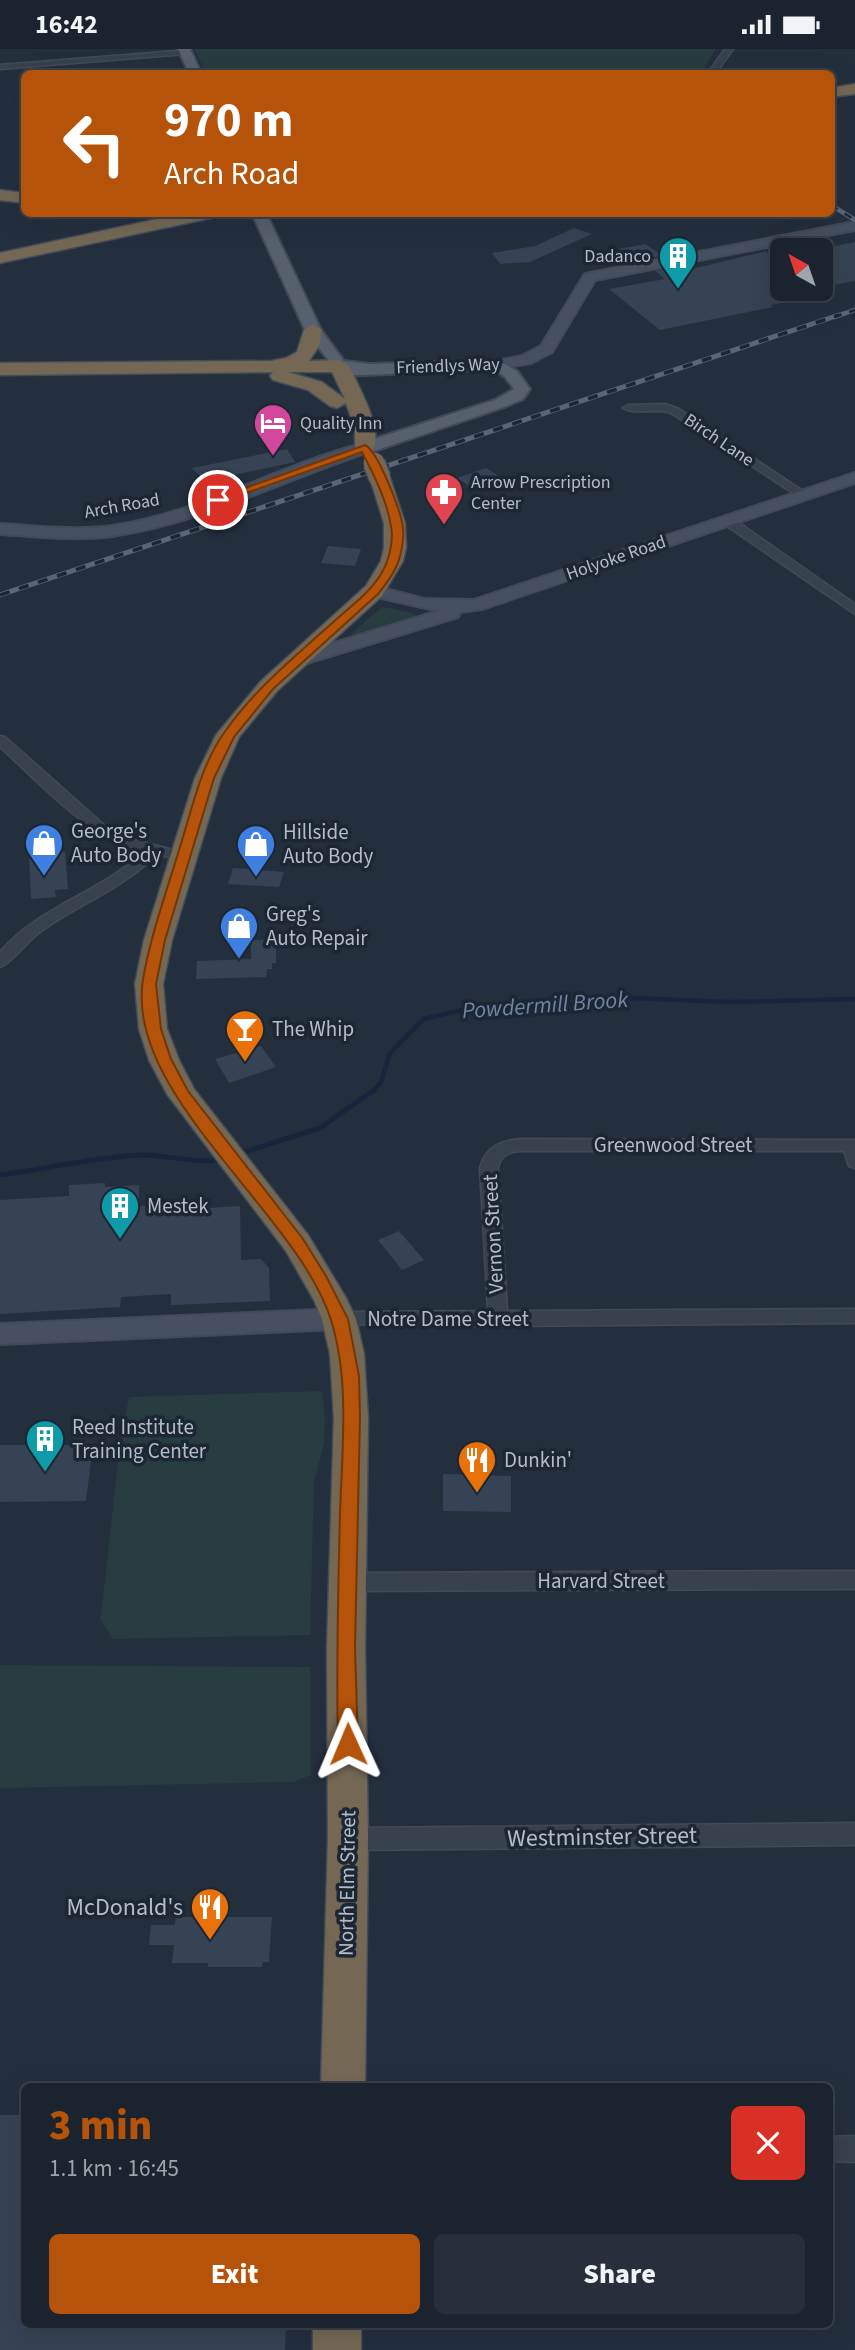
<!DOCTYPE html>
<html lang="en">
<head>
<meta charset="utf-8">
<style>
  :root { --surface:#1b232e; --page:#282f3a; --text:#f1f3f6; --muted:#a0a4aa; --line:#39404a; --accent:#b45309 }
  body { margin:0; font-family:"Source Sans 3",sans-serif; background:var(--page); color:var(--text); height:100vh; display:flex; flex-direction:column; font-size:26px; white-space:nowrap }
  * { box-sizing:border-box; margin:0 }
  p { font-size:23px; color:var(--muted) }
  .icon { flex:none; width:38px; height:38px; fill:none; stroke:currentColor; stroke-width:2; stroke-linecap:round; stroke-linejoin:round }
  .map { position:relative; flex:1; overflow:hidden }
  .details { position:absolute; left:21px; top:2034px; width:812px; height:245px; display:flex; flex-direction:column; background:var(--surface); border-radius:10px; box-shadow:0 7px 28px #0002,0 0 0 2px var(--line) }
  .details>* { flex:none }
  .banner { position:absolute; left:21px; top:21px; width:814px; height:147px; border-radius:10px; box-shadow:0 7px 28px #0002,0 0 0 2px var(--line); background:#b45309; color:#fff; overflow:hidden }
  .needle { width:46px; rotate:320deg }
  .fabs { position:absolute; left:770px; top:189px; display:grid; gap:14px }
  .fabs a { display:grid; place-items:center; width:63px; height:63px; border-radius:10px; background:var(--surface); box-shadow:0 7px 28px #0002,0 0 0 2px var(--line); font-size:35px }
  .pin { position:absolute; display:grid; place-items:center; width:60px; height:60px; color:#fff; margin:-30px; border:4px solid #fff; border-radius:50%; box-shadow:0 2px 7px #0007 }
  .me { position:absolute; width:77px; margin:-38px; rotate:359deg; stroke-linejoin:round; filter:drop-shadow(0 0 5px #0008) }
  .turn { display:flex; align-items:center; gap:24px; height:147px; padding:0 28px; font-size:32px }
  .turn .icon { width:91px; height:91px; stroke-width:2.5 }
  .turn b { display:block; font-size:49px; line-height:60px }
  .round { display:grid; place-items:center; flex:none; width:74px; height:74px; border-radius:10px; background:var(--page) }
  .summary { display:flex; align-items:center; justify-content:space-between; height:119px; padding:0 28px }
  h1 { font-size:42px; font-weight:800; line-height:52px; color:var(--accent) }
  .primary-button { display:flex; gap:14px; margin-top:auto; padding:14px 28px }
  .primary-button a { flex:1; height:80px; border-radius:10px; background:var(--accent); color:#fff; font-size:28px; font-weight:800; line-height:80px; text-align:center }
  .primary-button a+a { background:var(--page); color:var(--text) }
  .status { display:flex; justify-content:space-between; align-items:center; height:49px; padding:0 35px; background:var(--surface); direction:ltr }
  .status svg { height:19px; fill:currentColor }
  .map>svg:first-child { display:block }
</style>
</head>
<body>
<div class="status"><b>16:42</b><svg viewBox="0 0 49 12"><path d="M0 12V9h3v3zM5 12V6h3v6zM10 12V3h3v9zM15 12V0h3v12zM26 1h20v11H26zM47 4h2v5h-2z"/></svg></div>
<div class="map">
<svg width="855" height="2301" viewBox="0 0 855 2301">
  <rect width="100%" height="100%" fill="#242f3e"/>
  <path fill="#263c3f" d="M194,0H716L701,24H206Z
    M382,558L414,564L417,568L353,589L349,587Z
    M322,1342L325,1372L324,1395L314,1431L310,1586L113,1590L100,1570C111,1496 114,1421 129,1348Z
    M0,1616L310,1618L311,1726L293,1733L0,1739Z"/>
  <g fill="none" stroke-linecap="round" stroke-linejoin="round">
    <path stroke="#17263c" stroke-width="4.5" d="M373,1043L381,1033L390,1004L424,970L482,956H568L635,949L730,953L855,950"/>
    <path stroke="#17263c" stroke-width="5" d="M238,1105L320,1079L374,1041
      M0,1126C47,1120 93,1108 140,1106C167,1105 194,1116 221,1110"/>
  </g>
  <path fill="#364354" d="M574,179L592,185L530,213L500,215L492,204L535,197Z
    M855,193V232L821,238V200Z
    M645,195L663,207L632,211L619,200Z
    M767,202L769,210L782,207L780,249L787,253L770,256L773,258L660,281L609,240L665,230L655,222L678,218L683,222Z
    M287,400L295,413L205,432L192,419Z
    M486,419L502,429L472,439L457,429Z
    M328,497L361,500L355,517L321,514Z
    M65,803L68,840L55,841L56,848L31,850L29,807Z
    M233,819L284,823L279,838L228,835Z
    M276,890V914H272V920H267L266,928L196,930L197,912L251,910V891Z
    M261,997L276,1018L229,1034L215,1010Z
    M105,1134V1138L139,1136V1157L179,1155V1161L240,1157L241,1211L261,1210L269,1219L270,1252L171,1256V1245L121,1248L120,1258L0,1265V1151L69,1147V1136Z
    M399,1182L424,1211L402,1221L378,1191Z
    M0,1396H93L86,1452L0,1453Z
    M443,1425L511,1427V1463L443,1462Z
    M176,1868H272L269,1913H263L262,1918H208V1914H172L174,1896H149L151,1876H175Z
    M0,2066H24V2275H286L285,2301H0Z"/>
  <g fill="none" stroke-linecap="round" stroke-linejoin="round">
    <g stroke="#414a57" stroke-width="3">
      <path id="street" d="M725,0H733L716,24H708Z
        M189,1L186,5L0,20V16Z
        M665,355L679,360L809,446L799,448L671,364C656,358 636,367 623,359L628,356Z
        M724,469H732L855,555V565L724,475Z
        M0,687L5,688L104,776L138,792L189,805L191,808L184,812L157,805C123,840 78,855 40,883C28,891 11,915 0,918V903C39,857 101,844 144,802C85,787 44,737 0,698Z
        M520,1090L855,1091V1119L849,1117L844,1102H520C508,1103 500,1107 498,1119L507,1262L855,1260V1274L498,1277L332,1275L330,1270L332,1265L339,1263L488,1262L480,1119C485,1098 501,1092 520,1090Z
        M855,1522V1540L347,1542L340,1539L337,1533L340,1527L347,1524Z
        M855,1774V1796L348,1801L340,1798L337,1790L340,1782L348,1779Z
        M855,2087V2113L830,2112V2088Z"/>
    </g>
    <g stroke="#414a57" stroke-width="4">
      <path id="secondary" d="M855,173V181L595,231L552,303L531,314L497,320L490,316L492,313L522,307L541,297L585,225Z
        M365,394L371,396L373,399L371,402C285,430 202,474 112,487C75,492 37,487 0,485V475C37,477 75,482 112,477C201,464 279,416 365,394Z
        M855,424V434L482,560L460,563L458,568L307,614L301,615L292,610L295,606L439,562L368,546L365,542L368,538L374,537L424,550L474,551Z
        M339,1260L348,1263L352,1270L348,1277L339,1280L0,1295V1275Z"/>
    </g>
    <g stroke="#414a57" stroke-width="4">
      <path id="primary" d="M178,0H190L201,24H189Z
        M252,164H266L321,281L344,312L370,315L497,311L517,322L530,340L523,350L507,357L371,403H359L357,399L359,395L495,351L514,340L505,328L494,321L336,327L334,324L336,321L305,281Z"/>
    </g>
    <g stroke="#434c59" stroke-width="3">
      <path id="highway" d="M855,35V45L831,48V39Z
        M0,141L24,144V154L0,151Z
        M185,164H219L211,169L0,214V204Z
        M313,275L322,281L319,297L309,312L339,311L349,317C358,337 385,382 372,403H358L355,399V380L346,354L337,359L330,357L308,341L273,331L270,327L273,323L0,326V314L271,312L286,309L297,303L304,281ZM288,323H332L345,350L322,333Z
        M380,423L387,425L390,429L405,474L406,499L403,512L382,547L277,642L239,688L221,729L172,891L163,935L167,980L179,1011L194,1040L308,1186L346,1249L356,1270L364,1305L368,1369L365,1599L368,1790L365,2037H321L328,1790L327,1599L334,1369L330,1305L322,1270L314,1251L286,1202L167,1045L149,1011L139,980L135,935L144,891L195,729L216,686L261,632L366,537L381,512L384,499V474L370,429L373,425Z
        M313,2275H361V2301H313Z"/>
    </g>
    <use href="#street" fill="#38414e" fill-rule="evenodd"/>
    <use href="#secondary" fill="#465061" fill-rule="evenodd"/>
    <use href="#primary" fill="#56606e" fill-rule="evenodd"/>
    <use href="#highway" fill="#746855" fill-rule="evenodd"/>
    <g stroke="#5a6575" stroke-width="4.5">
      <path id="rail-far1" d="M831,156L855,171
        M834,268L855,261"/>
    </g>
    <g stroke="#5a6575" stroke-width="5">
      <path id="rail" d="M0,546L839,266"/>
    </g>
    <use href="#rail-far1" stroke="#1d2633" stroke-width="2.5" stroke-dasharray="8" stroke-linecap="butt"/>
    <use href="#rail" stroke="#1d2633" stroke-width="3.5" stroke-dasharray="10" stroke-linecap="butt"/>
    <g stroke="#434c59" stroke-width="24" stroke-linecap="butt">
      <path id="highway-bridge" d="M374,414L380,429"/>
    </g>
    <use href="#highway-bridge" stroke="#746855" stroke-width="21"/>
  </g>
  <path fill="#b45309" stroke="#753606" stroke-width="2" d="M365,396C378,402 402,464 403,480C404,487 402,500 400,507C397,521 387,534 378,545L273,640L234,688L214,729L165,891L156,935L161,980L171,1010L188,1042L303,1190L326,1227L348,1270L359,1327L360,1368L355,1599L358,1695L355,1702L348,1704L341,1702L338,1695C336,1618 338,1541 340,1464C342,1401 350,1332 331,1271C297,1163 124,1046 143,930C151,885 167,841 180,798C192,760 201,716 224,684C253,642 292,610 330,576C347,560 369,545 381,525C389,512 394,492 391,477C387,452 374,426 362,403L221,453L212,451Z"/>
  <defs>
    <g id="building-pin" transform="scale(2.0125)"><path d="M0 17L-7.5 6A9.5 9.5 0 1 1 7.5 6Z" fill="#0f9aa8" stroke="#1d2633"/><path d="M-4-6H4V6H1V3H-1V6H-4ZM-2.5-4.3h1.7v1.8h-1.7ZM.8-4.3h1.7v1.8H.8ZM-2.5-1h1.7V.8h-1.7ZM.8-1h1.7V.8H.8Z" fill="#fff"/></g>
    <g id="hotel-pin" transform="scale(2.0125)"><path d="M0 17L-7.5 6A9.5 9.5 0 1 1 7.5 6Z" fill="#d1479c" stroke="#1d2633"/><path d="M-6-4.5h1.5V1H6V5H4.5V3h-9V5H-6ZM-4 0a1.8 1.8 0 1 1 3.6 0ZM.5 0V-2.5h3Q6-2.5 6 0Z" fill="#fff"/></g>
    <g id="pharmacy-pin" transform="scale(2.0125)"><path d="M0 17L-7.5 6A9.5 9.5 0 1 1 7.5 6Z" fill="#e0444e" stroke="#1d2633"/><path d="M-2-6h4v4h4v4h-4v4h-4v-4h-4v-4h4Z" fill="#fff"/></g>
    <g id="shop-pin" transform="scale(2.0125)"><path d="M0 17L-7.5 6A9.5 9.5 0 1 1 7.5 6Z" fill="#3f7fe0" stroke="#1d2633"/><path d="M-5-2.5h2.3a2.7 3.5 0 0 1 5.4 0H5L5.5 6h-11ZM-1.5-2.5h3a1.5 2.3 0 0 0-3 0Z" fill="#fff"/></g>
    <g id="bar-pin" transform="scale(2.0125)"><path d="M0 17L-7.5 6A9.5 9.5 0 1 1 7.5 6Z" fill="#e8710a" stroke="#1d2633"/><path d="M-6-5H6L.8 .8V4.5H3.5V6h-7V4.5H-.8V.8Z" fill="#fff"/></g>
    <g id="restaurant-pin" transform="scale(2.0125)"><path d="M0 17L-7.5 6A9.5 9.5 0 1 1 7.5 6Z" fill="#e8710a" stroke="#1d2633"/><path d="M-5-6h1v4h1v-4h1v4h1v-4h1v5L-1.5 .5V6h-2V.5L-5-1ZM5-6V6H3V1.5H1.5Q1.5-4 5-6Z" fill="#fff"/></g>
  </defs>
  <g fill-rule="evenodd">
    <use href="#building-pin" x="678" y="207"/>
    <use href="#hotel-pin" x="273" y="374"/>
    <use href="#pharmacy-pin" x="444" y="443"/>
    <use href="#shop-pin" x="44" y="794"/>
    <use href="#shop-pin" x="256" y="795"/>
    <use href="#shop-pin" x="239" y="877"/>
    <use href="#bar-pin" x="245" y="980"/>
    <use href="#building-pin" x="120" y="1157"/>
    <use href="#building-pin" x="45" y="1390"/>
    <use href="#restaurant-pin" x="477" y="1411"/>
    <use href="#restaurant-pin" x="210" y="1858"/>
  </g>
  <g text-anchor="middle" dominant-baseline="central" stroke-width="7" stroke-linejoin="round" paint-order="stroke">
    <g font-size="18" fill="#b4bcc9" stroke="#1d2633" text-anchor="start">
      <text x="651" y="207" text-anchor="end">Dadanco</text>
      <text x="300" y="374">Quality Inn</text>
      <text x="471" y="433">Arrow Prescription<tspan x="471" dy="21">Center</tspan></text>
    </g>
    <g font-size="18" fill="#b4bcc9" stroke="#1d2633">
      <text transform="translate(448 317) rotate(-2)">Friendlys Way</text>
      <text transform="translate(719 391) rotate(34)">Birch Lane</text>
      <text transform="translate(122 457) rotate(-10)">Arch Road</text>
      <text transform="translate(616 509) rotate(-19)">Holyoke Road</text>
    </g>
    <g font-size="21" fill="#b4bcc9" stroke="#1d2633" text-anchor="start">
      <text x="71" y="782">George's<tspan x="71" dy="24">Auto Body</tspan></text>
      <text x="283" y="783">Hillside<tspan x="283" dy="24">Auto Body</tspan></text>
      <text x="266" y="865">Greg's<tspan x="266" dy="24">Auto Repair</tspan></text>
      <text x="272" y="980">The Whip</text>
      <text x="147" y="1157">Mestek</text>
      <text x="72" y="1378">Reed Institute<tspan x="72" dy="24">Training Center</tspan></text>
      <text x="504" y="1411">Dunkin'</text>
    </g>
    <g font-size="21" fill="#b4bcc9" stroke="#1d2633">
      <text x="673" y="1096">Greenwood Street</text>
      <text transform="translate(493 1185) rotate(-93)">Vernon Street</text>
      <text x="448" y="1270">Notre Dame Street</text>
      <text x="601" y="1532">Harvard Street</text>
      <text transform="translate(347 1834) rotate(-89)">North Elm Street</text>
    </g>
    <g font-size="23" font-style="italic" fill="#6d86a8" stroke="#1d2633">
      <text transform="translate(545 956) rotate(-4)">Powdermill Brook</text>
    </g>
    <g font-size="24" fill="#b4bcc9" stroke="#1d2633">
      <text transform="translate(602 1788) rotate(-1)">Westminster Street</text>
    </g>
    <g font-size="24" fill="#b4bcc9" stroke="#1d2633" text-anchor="end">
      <text x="183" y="1858">McDonald's</text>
    </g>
  </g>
</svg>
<div class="fabs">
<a><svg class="needle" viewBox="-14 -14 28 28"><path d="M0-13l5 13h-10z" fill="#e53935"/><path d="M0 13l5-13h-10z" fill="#a0a4aa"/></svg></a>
</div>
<div class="pin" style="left:218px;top:451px;background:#d93025"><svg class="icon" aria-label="arrive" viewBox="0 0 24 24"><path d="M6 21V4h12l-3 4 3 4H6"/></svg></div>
<svg class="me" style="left:348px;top:1695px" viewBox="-20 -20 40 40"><path d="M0-17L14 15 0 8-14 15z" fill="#b45309" stroke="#fff" stroke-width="4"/></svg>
<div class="banner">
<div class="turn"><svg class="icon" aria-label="left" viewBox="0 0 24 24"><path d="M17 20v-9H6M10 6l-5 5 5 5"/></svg><div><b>970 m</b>Arch Road</div></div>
</div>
<section class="details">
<div class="summary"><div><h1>3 min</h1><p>1.1 km · 16:45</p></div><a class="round" style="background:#d93025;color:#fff"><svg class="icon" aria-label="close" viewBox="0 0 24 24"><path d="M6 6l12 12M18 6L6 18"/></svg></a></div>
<div class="primary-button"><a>Exit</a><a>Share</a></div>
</section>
</div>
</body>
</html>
